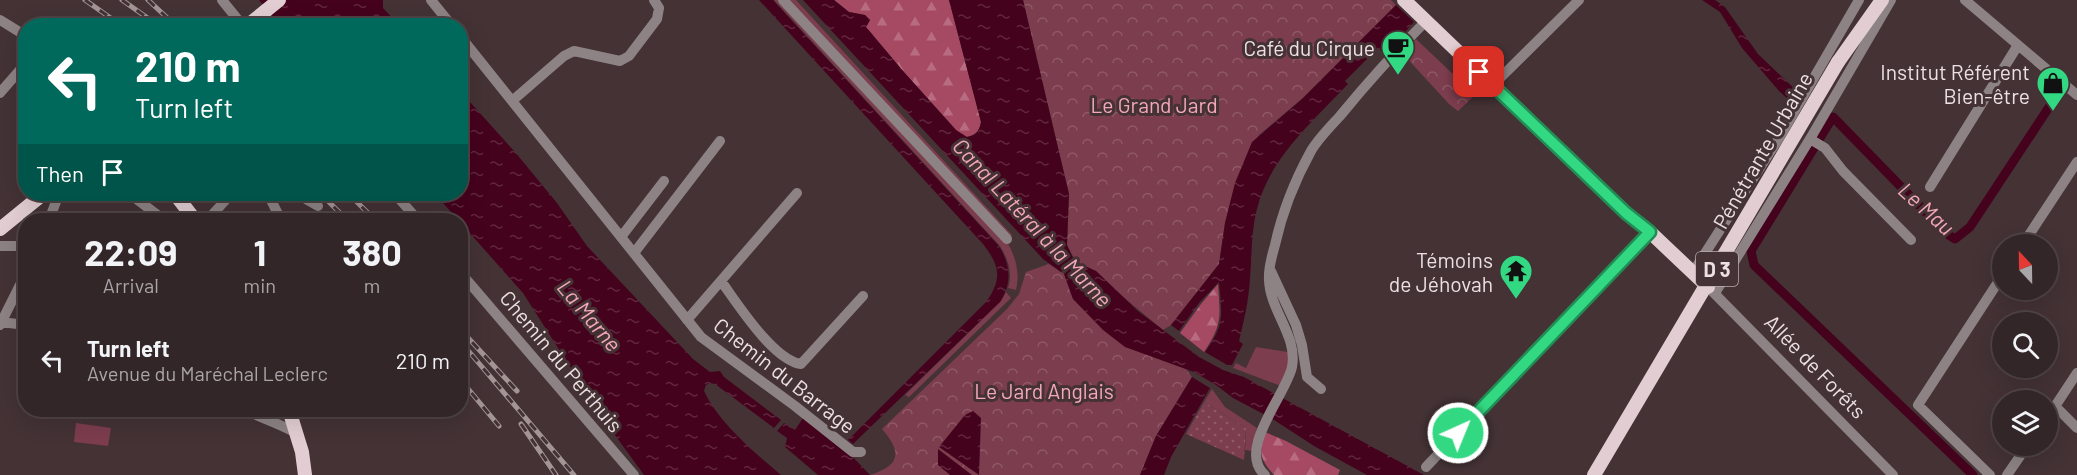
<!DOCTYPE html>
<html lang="en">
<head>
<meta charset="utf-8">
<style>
  :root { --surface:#332628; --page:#3e3234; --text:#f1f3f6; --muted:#a9a5a8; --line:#4e4345 }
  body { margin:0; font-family:Barlow,sans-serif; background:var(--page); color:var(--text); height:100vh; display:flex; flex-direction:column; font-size:22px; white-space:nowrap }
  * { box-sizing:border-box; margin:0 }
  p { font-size:20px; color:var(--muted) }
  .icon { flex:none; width:33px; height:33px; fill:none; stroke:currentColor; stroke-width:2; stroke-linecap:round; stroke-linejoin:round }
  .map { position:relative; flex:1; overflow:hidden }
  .side { position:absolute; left:18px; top:213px; width:450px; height:204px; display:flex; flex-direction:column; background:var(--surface); border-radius:24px; box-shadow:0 6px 24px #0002,0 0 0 2px var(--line) }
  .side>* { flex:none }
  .hud { position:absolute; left:18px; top:18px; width:450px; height:183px; border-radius:24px; box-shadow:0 6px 24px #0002,0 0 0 2px var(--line); background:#00695c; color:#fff; overflow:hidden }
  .needle { width:39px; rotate:338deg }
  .buttons { position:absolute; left:1992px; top:234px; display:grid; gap:12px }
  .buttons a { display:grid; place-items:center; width:66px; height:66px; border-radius:50%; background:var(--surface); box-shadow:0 6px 24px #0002,0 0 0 2px var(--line); font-size:30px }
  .pin { position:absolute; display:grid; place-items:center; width:51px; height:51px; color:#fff; margin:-26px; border-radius:12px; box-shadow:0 3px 9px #0006 }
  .me { position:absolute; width:66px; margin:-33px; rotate:44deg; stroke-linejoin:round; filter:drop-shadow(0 0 4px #0008) }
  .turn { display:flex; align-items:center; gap:21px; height:126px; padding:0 18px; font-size:27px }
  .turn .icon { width:78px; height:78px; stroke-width:2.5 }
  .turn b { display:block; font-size:42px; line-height:51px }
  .then { display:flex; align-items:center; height:57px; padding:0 18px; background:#0003; gap:12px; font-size:22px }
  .eta { display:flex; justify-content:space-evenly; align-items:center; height:102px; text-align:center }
  .eta b { font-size:36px; font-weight:700; line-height:42px }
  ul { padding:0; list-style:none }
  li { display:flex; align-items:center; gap:18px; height:90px; padding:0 18px }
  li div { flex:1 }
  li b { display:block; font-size:22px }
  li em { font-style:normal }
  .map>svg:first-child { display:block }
</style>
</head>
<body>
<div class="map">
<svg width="2077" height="475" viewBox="0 0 2077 475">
  <defs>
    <pattern id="forest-firs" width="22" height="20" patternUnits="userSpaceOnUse" patternTransform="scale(1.5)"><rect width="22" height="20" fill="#a64a64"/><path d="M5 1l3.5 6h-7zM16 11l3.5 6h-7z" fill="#b76c81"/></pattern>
    <pattern id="park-crowns" width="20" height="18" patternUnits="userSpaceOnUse" patternTransform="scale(1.5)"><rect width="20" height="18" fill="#7c3d4e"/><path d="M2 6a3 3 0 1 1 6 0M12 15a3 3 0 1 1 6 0" fill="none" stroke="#8f5967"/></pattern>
    <pattern id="garden-dots" width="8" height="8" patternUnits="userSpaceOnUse" patternTransform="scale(1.5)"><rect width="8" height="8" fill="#7c3d4e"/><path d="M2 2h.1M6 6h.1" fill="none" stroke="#8f5967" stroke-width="1.8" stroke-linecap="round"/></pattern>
    <pattern id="water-ripples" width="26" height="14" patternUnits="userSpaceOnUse" patternTransform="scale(1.5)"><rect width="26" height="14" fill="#45021d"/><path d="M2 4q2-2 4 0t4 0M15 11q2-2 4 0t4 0" fill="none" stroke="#60273e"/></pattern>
  </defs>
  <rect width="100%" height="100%" fill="#443235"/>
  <path fill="#7c3d4e" d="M774,0H782L1007,242C1016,257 1020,273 1016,290L1008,288C1013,273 1008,259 1000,246Z
    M784,0H796L1012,235L1008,237Z
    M1006,292L1011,298L909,397L905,395L1001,301Z
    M1256,347L1288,352V368L1281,386L1233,368L1236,363L1246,368Z
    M1212,389L1225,407L1257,428L1252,451L1245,450L1246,428L1204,402Z
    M76,423L111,428L108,446L74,442Z"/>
  <path fill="url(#forest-firs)" d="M834,0H949L981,122C979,132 976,135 966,137L956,130L903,71L866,27L870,20L865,15L849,12Z
    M1218,284C1220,316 1223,324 1204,352L1180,333L1201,304Z
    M1265,432L1286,441L1340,470L1338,475H1274C1259,458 1259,453 1265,432Z"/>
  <path fill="url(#park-crowns)" d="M1023,0H1391L1396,5L1304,97L1259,135L1236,181L1225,223L1219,264L1171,325L1163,330L1122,296L1096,271L1076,262L1067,245L1069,194Z
    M1416,39L1475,95L1458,111L1449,104L1403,54Z
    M1049,264L1064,274L1073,299L1126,347L1186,369L1192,377L1156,436L1140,475H870C898,466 904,454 882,429L1007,309L1019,294L1026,272Z"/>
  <path fill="url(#garden-dots)" d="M1204,402L1246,428L1244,460L1186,434Z"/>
  <path fill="url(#water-ripples)" d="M259,0H383V8L399,25H280Z
    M759,0H773L999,246C1011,265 1012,284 1000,302L853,444L848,440L987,301C1003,277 999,265 983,244Z
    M803,0H834L849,12L865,15L870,20L866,27L903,71L956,130L967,137C976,135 979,132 981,122L949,0H1023L1069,194L1067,245L1074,260L1061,272L1043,259Z
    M1702,0H1715L1725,7L1758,54L1798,92L1792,103L1779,91L1742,48L1720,12Z
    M1396,5L1414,22L1412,24L1386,55L1378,48L1345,81L1348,84C1313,121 1269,159 1257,209C1251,232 1252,255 1250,278C1249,300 1244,320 1239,341L1243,344L1232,365H1227L1205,352C1225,324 1222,315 1219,282L1199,303L1179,331L1171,325L1219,264L1225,223L1235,183L1252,142L1302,99Z
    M461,92L515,152L557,203L587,246L693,359L710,372L720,371L724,377L781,420L774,428L715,384L710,383L706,385L704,391C719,423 754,452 781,475H644L604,420L523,293L435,194H460Z
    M1076,262L1096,271L1138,311L1199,357L1223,370L1244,377L1424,475H1367L1314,446L1271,418L1233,398L1216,385L1194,372L1125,347L1103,330L1073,299L1064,274Z
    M1192,377L1210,388L1171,457L1164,475H1140L1156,436Z
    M973,411L981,418L979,475L939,447L965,415Z
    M803,418L848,452L870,475H818L785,447L787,438L777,431L784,423L795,430Z
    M938,449L972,475H950L938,465Z"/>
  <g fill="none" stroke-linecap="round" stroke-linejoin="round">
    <path stroke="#45021d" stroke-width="9" d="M1824,121L1828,125L1833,117L1947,234L1955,239L1970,227L2059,92
      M1828,125L1751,251L1754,265L1973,475"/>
    <path stroke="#8d8385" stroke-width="10" d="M222,0L243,26
      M431,0L452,26
      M783,0L1007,239
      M1965,0L2077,95
      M0,20L26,36
      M460,36L701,337L795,406L853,452H861
      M1493,85L1579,0
      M0,93L26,63
      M512,101L564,56L574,51L620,61L629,56L657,19L659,8L654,0
      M1810,139L1825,148L1843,171L1911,240
      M1930,187L2018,45
      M130,194L164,220
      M268,194L281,220
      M297,194L318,206
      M395,194L418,220
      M212,215L231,194
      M49,220L59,194
      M621,237L664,181
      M2023,244L2077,162
      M0,246H26
      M634,253L720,141
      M1271,271L1296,325L1302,345L1307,377L1321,389
      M460,272L634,475
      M1693,272L1779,138L1859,0
      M721,281C737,303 773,360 801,364L863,296
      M1710,289L1893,475
      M1715,293L1810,139L1891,0
      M687,320L797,193
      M0,322L26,325
      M0,325L26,273
      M2055,406L2077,428
      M246,410C263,419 280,424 296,433
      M2048,417L2077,373
      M1426,467L1650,232
      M1265,475C1236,450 1286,395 1292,367C1298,336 1270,311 1269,280C1268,268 1272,256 1275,245C1282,213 1295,180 1311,151C1318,139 1330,127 1340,116C1367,83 1395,52 1425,22
      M1990,475L1918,405L2002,276
      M2007,475L2027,446"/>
    <path stroke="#e2ced2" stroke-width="14" d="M1404,0L1626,213L1650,232L1708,287
      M247,26L279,0
      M1838,62L1882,0
      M175,194L195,220
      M0,229L43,194
      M289,410L302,452L305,475"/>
    <g stroke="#a39496" stroke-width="5">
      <path id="rail" d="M85,0L122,26
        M122,0L159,26
        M148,0L176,26
        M321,194L347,220
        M349,194L375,220
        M460,329L517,391
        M460,341L574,475
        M460,379L499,426
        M521,424L556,475"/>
    </g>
    <use href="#rail" stroke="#443235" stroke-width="3" stroke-dasharray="9" stroke-linecap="butt"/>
    <path stroke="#e2ced2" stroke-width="14" d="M1594,475L1838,62"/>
  </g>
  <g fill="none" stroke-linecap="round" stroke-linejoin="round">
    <g stroke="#218c54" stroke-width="15">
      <path id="route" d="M1458,433L1650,232L1626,213L1479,72"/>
    </g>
    <use href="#route" stroke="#33d882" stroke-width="10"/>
  </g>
  <defs>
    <g id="cafe-pin" transform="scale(1.725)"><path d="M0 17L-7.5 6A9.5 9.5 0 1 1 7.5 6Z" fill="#33d882" stroke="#443235"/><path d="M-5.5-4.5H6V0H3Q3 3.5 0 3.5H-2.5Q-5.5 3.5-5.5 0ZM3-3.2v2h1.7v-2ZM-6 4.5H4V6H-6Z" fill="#111"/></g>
    <g id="shop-pin" transform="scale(1.725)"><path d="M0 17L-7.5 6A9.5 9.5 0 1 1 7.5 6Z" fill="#33d882" stroke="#443235"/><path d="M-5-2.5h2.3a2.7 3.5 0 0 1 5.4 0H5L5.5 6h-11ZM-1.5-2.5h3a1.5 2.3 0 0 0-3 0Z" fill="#111"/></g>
    <g id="temple-pin" transform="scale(1.725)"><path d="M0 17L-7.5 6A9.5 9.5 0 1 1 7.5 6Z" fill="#33d882" stroke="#443235"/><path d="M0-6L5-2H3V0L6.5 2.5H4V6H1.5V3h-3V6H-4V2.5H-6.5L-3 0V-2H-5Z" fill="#111"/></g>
  </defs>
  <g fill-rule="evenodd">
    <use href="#cafe-pin" x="1398" y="47"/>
    <use href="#shop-pin" x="2053" y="83"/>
    <use href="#temple-pin" x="1516" y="271"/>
  </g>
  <g text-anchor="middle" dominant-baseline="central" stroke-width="6" stroke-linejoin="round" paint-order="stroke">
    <rect fill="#443235" stroke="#baacae" stroke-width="1.5" x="1696" y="252" width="42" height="34" rx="4.5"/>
    <g font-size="20" font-weight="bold" fill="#ece0e2">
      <text x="1717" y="269">D 3</text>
    </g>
    <g font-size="21" fill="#ece0e2" stroke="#443235" text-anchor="end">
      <text x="1375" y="47">Café du Cirque</text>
      <text x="2030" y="71">Institut Référent<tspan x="2030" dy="24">Bien-être</tspan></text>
      <text x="1493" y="259">Témoins<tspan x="1493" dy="24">de Jéhovah</tspan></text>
    </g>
    <g font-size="21" fill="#f3a7b8" stroke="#443235">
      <text x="1154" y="104">Le Grand Jard</text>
      <text x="1044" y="390">Le Jard Anglais</text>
    </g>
    <g font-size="21" fill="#ece0e2" stroke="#443235">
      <text transform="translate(1762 150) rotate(-60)">Pénétrante Urbaine</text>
      <text transform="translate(562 361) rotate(50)">Chemin du Perthuis</text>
      <text transform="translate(1816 366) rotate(46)">Allée de Forêts</text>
      <text transform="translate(785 375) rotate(38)">Chemin du Barrage</text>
    </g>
    <g font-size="22" font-style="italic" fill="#f3a7b8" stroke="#443235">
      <text transform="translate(1927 208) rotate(42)">Le Mau</text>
      <text transform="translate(1033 222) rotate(47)">Canal Latéral à la Marne</text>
      <text transform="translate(590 315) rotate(50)">La Marne</text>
    </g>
  </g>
</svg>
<div class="buttons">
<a><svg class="needle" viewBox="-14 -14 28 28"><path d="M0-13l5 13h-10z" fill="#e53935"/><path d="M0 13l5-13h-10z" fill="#a9a5a8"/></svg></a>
<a><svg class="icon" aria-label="search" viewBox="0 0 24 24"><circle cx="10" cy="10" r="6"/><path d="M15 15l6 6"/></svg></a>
<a><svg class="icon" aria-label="layers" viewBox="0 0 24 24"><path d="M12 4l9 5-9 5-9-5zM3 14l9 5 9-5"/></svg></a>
</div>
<div class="pin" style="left:1479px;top:72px;background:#d93025"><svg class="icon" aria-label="arrive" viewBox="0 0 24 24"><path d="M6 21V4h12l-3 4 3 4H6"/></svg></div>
<svg class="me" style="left:1458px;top:433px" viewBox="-20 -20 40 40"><circle r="17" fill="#33d882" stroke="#fff" stroke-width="3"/><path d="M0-11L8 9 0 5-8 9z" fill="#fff"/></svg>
<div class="hud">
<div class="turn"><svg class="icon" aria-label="left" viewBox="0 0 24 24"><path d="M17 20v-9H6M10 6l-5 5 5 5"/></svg><div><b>210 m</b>Turn left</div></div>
<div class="then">Then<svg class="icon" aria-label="arrive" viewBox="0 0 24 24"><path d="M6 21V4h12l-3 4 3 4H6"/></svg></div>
</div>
<section class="side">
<div class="eta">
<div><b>22:09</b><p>Arrival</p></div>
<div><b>1</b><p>min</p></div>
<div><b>380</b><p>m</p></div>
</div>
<ul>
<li><svg class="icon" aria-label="left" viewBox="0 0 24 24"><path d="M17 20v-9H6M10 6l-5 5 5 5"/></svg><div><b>Turn left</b><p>Avenue du Maréchal Leclerc</p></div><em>210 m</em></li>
</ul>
</section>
</div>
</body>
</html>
